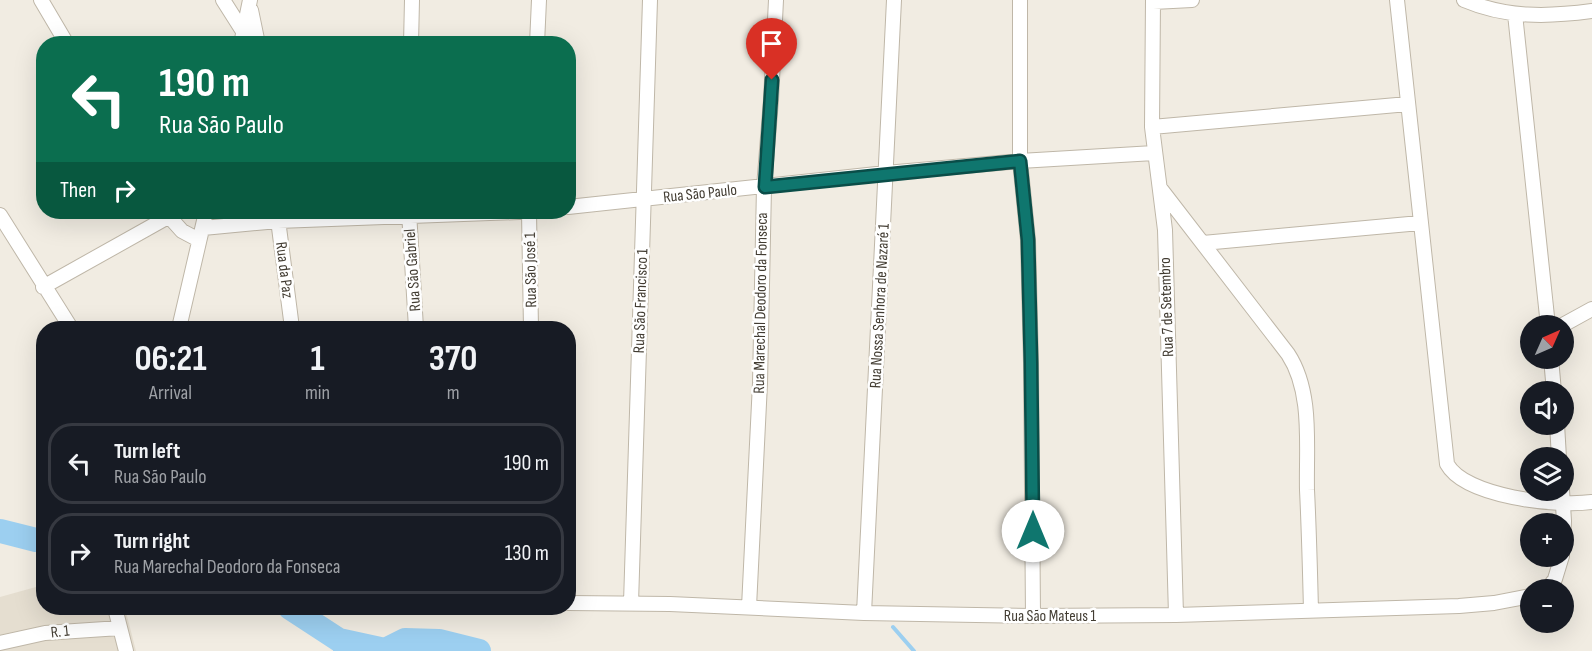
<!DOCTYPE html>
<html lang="en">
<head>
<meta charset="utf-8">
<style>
  :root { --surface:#171b24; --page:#242831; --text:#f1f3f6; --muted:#9ea1a6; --line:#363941 }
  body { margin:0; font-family:"Sofia Sans Condensed",sans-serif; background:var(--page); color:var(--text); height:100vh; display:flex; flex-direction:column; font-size:22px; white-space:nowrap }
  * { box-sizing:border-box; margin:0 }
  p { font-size:20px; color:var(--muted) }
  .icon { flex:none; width:33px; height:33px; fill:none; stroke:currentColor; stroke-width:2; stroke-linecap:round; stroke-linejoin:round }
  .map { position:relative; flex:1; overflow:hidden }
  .side { position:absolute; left:36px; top:321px; width:540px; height:294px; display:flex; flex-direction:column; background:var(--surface); border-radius:24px; box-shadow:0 6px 24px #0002 }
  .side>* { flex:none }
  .hud { position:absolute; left:36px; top:36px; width:540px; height:183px; border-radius:24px; box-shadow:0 6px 24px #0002; background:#0b6e4f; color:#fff; overflow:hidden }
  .needle { width:39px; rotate:45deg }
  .fabs { position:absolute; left:1520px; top:315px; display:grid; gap:12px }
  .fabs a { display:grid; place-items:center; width:54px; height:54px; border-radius:50%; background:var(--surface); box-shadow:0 6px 24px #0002; font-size:30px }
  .pin { position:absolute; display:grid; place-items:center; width:51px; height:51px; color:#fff; margin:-62px -26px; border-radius:50% 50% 50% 0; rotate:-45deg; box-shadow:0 0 6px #0007 }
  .pin .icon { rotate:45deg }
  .me { position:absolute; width:66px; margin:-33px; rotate:0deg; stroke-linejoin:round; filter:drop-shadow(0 0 4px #0008) }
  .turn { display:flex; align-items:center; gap:21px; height:126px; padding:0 24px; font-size:27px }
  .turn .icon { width:78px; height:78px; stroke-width:2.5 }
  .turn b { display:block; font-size:42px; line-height:51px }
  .then { display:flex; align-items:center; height:57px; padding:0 24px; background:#0003; gap:12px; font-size:22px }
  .eta { display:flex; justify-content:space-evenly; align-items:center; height:102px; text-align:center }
  .eta b { font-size:36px; font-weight:700; line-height:42px }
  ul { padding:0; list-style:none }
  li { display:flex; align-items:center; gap:18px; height:81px; margin:0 12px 9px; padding:0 12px; border:3px solid var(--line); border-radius:24px }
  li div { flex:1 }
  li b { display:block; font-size:22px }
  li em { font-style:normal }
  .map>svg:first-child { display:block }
</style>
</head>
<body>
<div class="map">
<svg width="1592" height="651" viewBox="0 0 1592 651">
  <rect width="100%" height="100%" fill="#f1ece2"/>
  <path fill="#e5ded0" d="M43,585L44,608H125L136,651H0V597Z"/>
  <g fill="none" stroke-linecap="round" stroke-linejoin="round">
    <path stroke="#9ccff0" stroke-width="4" d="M893,627L914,651
      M335,651L339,640"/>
    <path stroke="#9ccff0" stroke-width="24" d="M0,531L36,540L44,539
      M290,608L339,640L385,650L405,640L439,641L479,651"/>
    <g stroke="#bfb7a8" stroke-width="16">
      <path id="street" d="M41,0L67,44
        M223,0L244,33
        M1020,0V161L1028,240L1031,363L1033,616
        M1153,0L1152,127L1165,230L1176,615
        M1397,0L1447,464C1465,497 1557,507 1592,502
        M1464,0C1506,18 1548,17 1592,11
        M1153,2L1192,0
        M251,10L258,44
        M1515,14L1548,326
        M241,44L250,0
        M411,44L412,0
        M537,44L539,0
        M1152,127L1408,104
        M1160,188L1288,354C1313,392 1306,446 1307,490C1309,530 1310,570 1311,610
        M568,207L886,173L1020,161L1154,153
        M165,212L182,231L199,240
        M277,212L292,328
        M409,212L416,328
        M529,212L531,328
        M0,215L71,328
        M203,228L278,221L519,212
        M1203,243L1420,223
        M43,287L168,217
        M1561,326L1592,309
        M179,328L206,212
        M1551,358L1554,392
        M1557,424L1559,458
        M1562,490L1564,521L1563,542
        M1547,590L1555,579L1562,556
        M568,603L670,604L864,613L1033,616L1176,615L1459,606L1494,603L1530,596
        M631,603L650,0
        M749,607L760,383L764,187L771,100L776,0
        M115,608L126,651
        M864,613L894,0
        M0,643L45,633L120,628"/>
    </g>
    <use href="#street" stroke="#fff" stroke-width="14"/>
  </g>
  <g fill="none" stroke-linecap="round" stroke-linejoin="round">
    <g stroke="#0a4d48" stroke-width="15">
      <path id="route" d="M772,80L765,187L1020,161L1028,240L1031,363L1033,531"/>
    </g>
    <use href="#route" stroke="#0f766e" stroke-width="10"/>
  </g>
  <g text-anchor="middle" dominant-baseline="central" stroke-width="5" stroke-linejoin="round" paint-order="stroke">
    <g font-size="16" fill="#423c32" stroke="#fff">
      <text transform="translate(700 194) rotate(-6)">Rua São Paulo</text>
      <text transform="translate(284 270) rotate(83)">Rua da Paz</text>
      <text transform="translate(413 270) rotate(-94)">Rua São Gabriel</text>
      <text transform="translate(531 270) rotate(-91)">Rua São José 1</text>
      <text transform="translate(641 301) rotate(-88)">Rua São Francisco 1</text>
      <text transform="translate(761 303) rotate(-89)">Rua Marechal Deodoro da Fonseca</text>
      <text transform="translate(880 306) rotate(-87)">Rua Nossa Senhora de Nazaré 1</text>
      <text transform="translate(1167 307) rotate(-92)">Rua 7 de Setembro</text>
      <text x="1050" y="616">Rua São Mateus 1</text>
      <text transform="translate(60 632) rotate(-6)">R. 1</text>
    </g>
  </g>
</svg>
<div class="fabs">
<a><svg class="needle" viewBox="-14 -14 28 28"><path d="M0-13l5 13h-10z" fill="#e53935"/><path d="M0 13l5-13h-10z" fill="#9ea1a6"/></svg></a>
<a><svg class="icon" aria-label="sound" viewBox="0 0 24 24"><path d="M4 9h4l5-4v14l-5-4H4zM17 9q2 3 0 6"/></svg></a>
<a><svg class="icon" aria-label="layers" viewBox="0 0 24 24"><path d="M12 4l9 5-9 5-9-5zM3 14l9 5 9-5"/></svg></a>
<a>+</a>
<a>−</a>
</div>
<div class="pin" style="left:772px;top:80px;background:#d93025"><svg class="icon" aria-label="arrive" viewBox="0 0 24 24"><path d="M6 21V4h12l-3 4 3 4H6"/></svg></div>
<svg class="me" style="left:1033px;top:531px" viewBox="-20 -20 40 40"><circle r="19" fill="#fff"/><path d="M0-13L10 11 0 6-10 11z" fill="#0f766e"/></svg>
<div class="hud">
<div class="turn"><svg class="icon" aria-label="left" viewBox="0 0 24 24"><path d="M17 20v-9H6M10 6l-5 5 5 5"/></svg><div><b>190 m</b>Rua São Paulo</div></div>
<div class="then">Then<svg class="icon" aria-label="right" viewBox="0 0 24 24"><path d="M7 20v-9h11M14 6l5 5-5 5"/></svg></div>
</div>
<section class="side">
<div class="eta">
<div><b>06:21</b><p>Arrival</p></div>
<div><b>1</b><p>min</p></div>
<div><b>370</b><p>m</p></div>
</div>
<ul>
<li><svg class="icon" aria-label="left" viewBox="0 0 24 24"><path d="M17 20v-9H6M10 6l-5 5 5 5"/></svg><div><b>Turn left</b><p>Rua São Paulo</p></div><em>190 m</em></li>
<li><svg class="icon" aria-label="right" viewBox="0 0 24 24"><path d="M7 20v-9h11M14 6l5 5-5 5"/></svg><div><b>Turn right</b><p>Rua Marechal Deodoro da Fonseca</p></div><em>130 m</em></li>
</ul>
</section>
</div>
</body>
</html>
